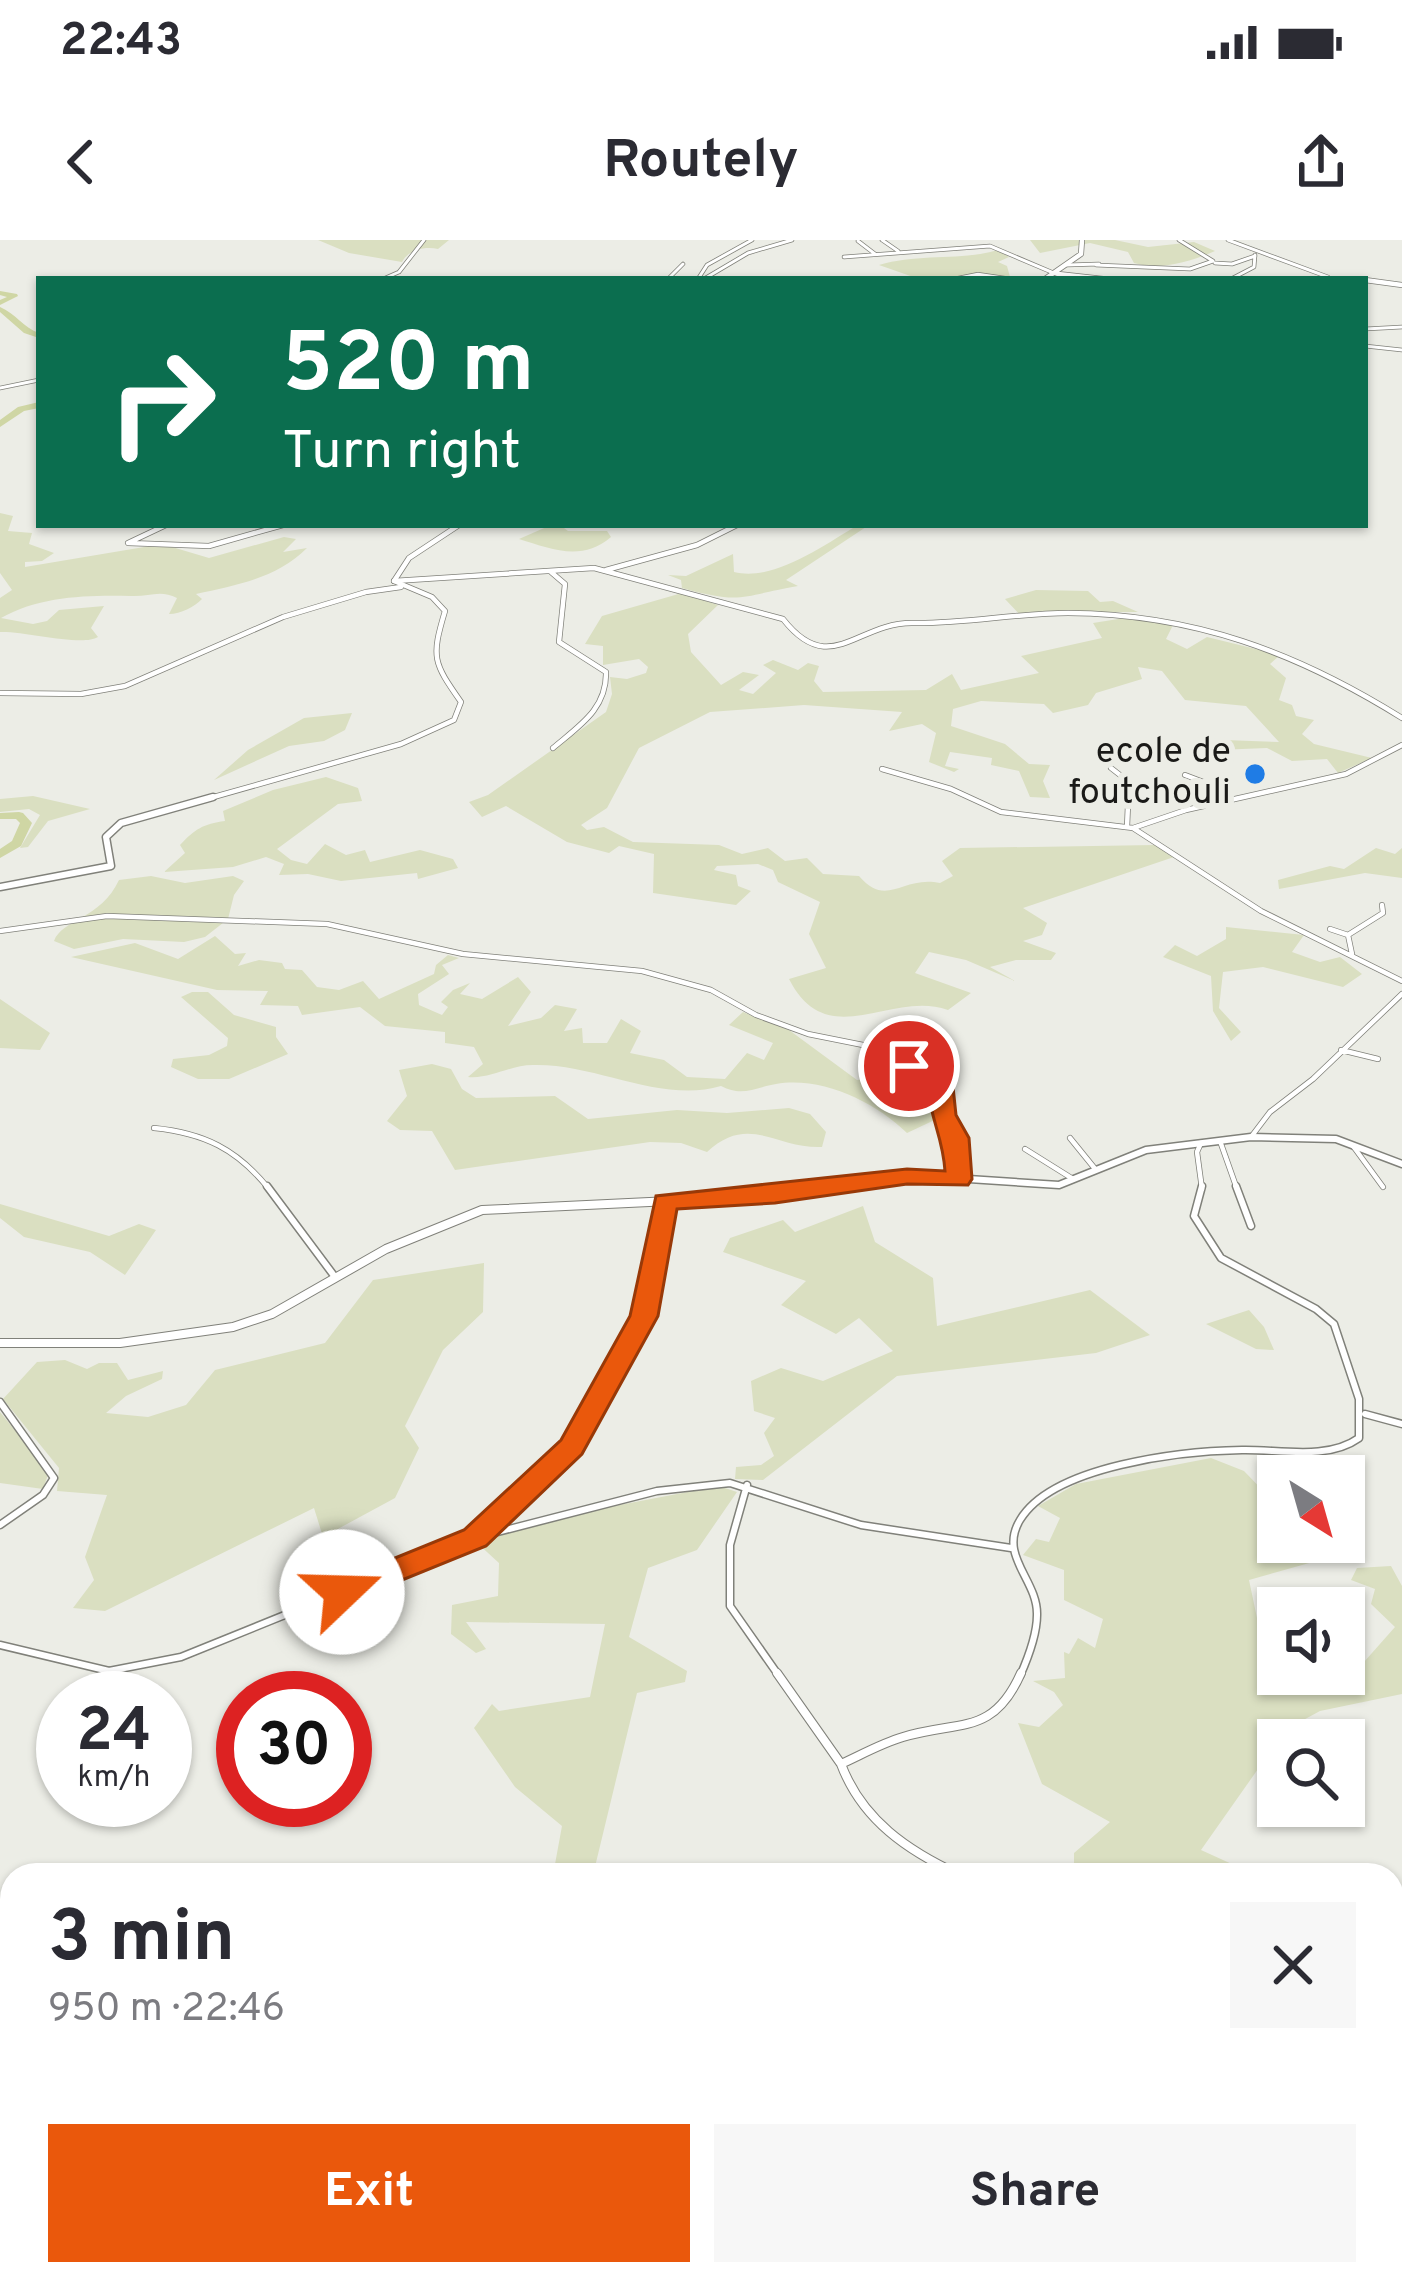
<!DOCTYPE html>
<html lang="en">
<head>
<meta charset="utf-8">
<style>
  :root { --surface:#fff; --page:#f7f7f7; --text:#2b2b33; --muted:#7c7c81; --accent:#ea580c }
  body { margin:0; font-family:Overpass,sans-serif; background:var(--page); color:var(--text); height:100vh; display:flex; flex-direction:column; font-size:45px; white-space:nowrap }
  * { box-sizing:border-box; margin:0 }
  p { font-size:39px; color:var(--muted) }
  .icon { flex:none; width:66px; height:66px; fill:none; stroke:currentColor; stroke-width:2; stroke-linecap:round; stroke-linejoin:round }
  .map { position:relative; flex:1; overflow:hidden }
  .panel { position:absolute; left:0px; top:1623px; width:1404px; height:423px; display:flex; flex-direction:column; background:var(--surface); border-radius:36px 36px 0 0; box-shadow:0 3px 9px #0004 }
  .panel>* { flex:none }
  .guide { position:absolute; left:36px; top:36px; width:1332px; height:252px; border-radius:0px; box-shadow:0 3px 9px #0004; background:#0b6e4f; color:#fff; overflow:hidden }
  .needle { width:78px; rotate:143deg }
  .fabs { position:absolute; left:1257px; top:1215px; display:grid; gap:24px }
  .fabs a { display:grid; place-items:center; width:108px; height:108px; border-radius:0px; background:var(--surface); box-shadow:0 3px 9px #0004; font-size:60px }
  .speed { position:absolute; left:36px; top:1431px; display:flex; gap:24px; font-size:60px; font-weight:700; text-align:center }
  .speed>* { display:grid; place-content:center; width:156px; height:156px; border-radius:50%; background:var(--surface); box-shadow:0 3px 9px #0004; line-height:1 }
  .speed small { font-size:30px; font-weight:400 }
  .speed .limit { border:18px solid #d22; background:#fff; color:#111 }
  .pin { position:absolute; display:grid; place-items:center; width:102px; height:102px; color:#fff; margin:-51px; border:6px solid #fff; border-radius:50%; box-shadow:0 3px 12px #0007 }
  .me { position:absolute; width:132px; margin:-66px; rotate:69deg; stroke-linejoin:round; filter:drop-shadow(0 0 9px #0008) }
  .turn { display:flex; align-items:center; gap:42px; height:252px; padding:0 48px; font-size:54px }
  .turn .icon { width:156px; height:156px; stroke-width:2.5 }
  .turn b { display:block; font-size:84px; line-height:102px }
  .round { display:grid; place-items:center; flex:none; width:126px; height:126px; border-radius:0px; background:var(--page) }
  .head { display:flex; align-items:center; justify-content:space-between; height:204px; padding:0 48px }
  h1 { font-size:72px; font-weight:700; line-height:90px }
  .primary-button { display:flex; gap:24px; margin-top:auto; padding:24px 48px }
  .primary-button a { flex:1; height:138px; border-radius:0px; background:var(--accent); color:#fff; font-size:48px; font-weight:700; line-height:138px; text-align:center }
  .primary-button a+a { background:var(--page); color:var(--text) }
  .status { display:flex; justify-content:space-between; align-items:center; height:84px; padding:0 60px; background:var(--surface); direction:ltr }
  .status svg { height:33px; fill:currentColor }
  header { display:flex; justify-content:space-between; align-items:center; height:156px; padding:0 48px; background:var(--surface); font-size:54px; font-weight:700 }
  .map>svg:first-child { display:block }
</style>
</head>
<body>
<div class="status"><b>22:43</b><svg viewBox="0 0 49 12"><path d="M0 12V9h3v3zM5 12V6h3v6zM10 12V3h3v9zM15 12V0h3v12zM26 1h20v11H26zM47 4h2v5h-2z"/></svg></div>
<header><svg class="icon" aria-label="back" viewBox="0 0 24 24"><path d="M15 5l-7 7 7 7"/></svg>Routely<svg class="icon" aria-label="share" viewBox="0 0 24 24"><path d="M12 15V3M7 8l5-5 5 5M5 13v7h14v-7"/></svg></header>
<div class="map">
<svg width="1402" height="2045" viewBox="0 0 1402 2045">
  <rect width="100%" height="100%" fill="#ecede6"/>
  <path fill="#dadfc1" d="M318,0H449L438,9C425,6 408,10 402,22L349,13Z
    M1030,0H1115L1148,7L1194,2L1215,11C1193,21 1160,31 1134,23L1128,12L1090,3L1040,13Z
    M998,10L1009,17L998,22L1007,26L1010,37L919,39L879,25C919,13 962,21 998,10Z
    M0,273L13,276L8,291L32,293L29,304L54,313L42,321L25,322V327L162,304L209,318L284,297L296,299L283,312L307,308C277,338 237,345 196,354L202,359C194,367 181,374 169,374L177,358C160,349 149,357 131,356C87,355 40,356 1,378L33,384L47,381L59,370L104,366L91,388L98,397C82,407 26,391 0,392V358L12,350L0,333Z
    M551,285H573L564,288L568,291H607L611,297C582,322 551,309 519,299Z
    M858,285H869L786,340L798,346C740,356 743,365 682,348L681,340L668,335L686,336L733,314L734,332C774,342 824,305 858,285Z
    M1036,350L1088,351L1100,362L1113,361L1138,372H1056L1022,377L1005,359Z
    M682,353L718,365L688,394L691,412L721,445L743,432L759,435L739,450L753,454L776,433L763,425L773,420L798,430L808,423L819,426L814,441L823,452L926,450L952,434L961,450L1039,433L1021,416L1102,398L1093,383L1131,377L1173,385L1166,399L1187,409L1207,397L1280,415L1270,424L1286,438L1279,460L1292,465L1296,476L1314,480L1302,494L1314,504L1372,518L1338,533L1327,519L1292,521L1267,508L1217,510L1224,500L1279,502L1246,466L1185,460L1162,431L1138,427L1142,439L1096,453L1088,465L1053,473L1044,464L981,461L953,469L951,486L1005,504L1029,524L1050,525L1043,541L1050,558L1030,557L1019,531L991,525L992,518L950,512L945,526L959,529L954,532L929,522L936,493L922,484L889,491L902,472L804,465L710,472L639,508L607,568L581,585L587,590L604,587L633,602L719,605L742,614L768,608L785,621L807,618L823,634L859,636C887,669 902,635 940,643L953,636L942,621L960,608L1155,605L1174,617L1023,668L1047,683L1042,695L1023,701L1056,713L1051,720H1016L990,727L1015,741L966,720L929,712L915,733L971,753L948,770C891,749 828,815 789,739L826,728L809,694L820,662L778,642L773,630L758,624L717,626L714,630L736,635L738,646L751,651L736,665L653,653L654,614L619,606L609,613L567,602L506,566L482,577L469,562L488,555L606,472L612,454L610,437L627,439L646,433L648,427L639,419L603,425V406L585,404L602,376Z
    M352,473L345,490L324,501L289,506L214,540L248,510L304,478Z
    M326,537L358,548L362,561L338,564L277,609L291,620L307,624L325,604L346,615L365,610L370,622L420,610L453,619L458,628L418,639L417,633L341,641L308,634L279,635L284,624L266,617L233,627L164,632L185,613L180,605C195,589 203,584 225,581L223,571L273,550Z
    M33,556L90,569L48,581L28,607L20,608L40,575L29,569L0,572V559Z
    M1376,608L1395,614L1402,608V638L1365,633L1279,649L1278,640L1330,626L1344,629Z
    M151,636L185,643L233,636L244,641L234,655L228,679L205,697L184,702L123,699L74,709L54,701C62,679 101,679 119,640Z
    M1226,687L1304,695L1292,712L1320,722L1340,717L1362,734L1343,747L1263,727L1223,732L1219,768L1241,792L1231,801L1213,771L1211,736L1163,717L1175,705L1197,716L1226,699Z
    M215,696L235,714L246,713L238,726L259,720L282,723L285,729L302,730L317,747L339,750L363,741L379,759L434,734L436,725L448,715L459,718L442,725L449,734L418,754L419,765L442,775L448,767L441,762L453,750L470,743L460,754L482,759L518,737L531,752L508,786L541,778L555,765L577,769L564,791L582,788L583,803H607L621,779L641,791L630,813L664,820L687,837L725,839L747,813L764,820L773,803L729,785L743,772L789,790L857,840L917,833L937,849L941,877L907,893C875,862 822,836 776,844C753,848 742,857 721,846C662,864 595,823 533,825C510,825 491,839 468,837L483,824L474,807L445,803V792L385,786L360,767L302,775L298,766L260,765L268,751L217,750L71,717L135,703L178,719Z
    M192,752H208L234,775L276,787V797L288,814L229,839H198L171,827L173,819L209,815L227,806L228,798L181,757Z
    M0,759L50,793L40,810L0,808Z
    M432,824L451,829L462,849L476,858L555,856L588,879L677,870L727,873L789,868L810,874L826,892L822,907C776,909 749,873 707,912L681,903L650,902L455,930L432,891L400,890L387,881L407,856L399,830Z
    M0,964L109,996L139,984L156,990L125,1035L90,1012L24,997L0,978Z
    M863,966L875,1002L933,1038L937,1086L1090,1050L1150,1095L1096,1113L897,1136L763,1240L735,1239L736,1227L761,1225L774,1216L764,1193L775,1178L754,1171L751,1141L781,1128L823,1141L893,1111L859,1078L836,1094L781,1065L806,1041L723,1012L730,998L783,980L795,992Z
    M484,1023L483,1072L443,1110L405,1186L419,1208L395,1258L323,1297L314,1268L105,1371L73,1368L94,1340L85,1317L107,1255L57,1251L59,1228L3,1159L37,1122L65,1120L87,1129L99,1123H117L128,1140L163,1131L162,1139L126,1156L106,1173L148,1177L186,1165L215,1130L325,1103L373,1040Z
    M1249,1070L1264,1087L1274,1110L1256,1109L1206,1084Z
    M0,1172L49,1232L43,1249L0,1243Z
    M1211,1218L1244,1231L1275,1263L1261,1270L1278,1284V1302H1299L1320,1320L1249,1340L1257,1378L1278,1394V1434H1344V1416L1364,1422L1395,1387L1371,1364L1375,1349L1351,1340L1357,1328L1391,1326L1402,1346V1454L1320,1471L1272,1497L1258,1529L1201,1610L1256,1635H1074V1613L1110,1582L1042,1544L1018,1483L1039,1487L1063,1465L1054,1452L1033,1441L1065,1438L1064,1412L1069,1414L1078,1398L1095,1408L1103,1379L1064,1360V1330L1023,1315L1036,1299L1049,1302L1060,1278L1038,1266L1076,1244Z
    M719,1246L737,1252L697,1310L648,1328L629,1397L687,1431L685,1442L637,1453L593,1635H553L562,1586L515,1547L474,1488L492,1464L499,1471L590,1457L605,1384L466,1382L486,1409L476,1413L451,1394L452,1365L498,1356L499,1323L476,1302L609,1267Z
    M908,2034H1030L1034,2045L917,2044Z"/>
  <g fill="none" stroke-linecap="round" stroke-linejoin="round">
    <path fill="#cfd6a4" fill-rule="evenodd" d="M0,51L17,54L18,56L0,65V60L7,57L0,55Z
      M0,67C15,73 24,88 39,93V98L24,93L0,72Z
      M39,162V168L24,171L0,187V180L18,167Z
      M19,572L23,573L32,583L21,606L0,618V609L12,601L20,583L16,579H0V573Z"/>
    <g stroke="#80817a" stroke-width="4.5">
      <path id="minor-far3" d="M882,0L898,11
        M1228,0L1328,37
        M858,1L875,14
        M844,17L990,6L1056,34
        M1215,23L1232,24L1255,16
        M1067,25L1099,24
        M1096,25L1190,29L1213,21L1179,0
        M383,39L399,32L424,0
        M668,39L683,24
        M698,39L707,25L752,0
        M704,39L748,13L792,0
        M1231,39L1254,27L1255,15
        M1365,89L1402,87
        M1365,106L1402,110
        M0,148L39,140"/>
    </g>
    <g stroke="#80817a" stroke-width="6">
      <path id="minor-far2" d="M166,285L128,303L209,306L283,285
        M606,330L697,305L737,285
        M551,332L565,344L559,402L606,432C607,469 579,486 553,508
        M394,341L594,328L783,379C830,439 857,382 913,383C965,384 1016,373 1068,373C1194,374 1296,412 1402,478
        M0,453L81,454L125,446L283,377L366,352L401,347
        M1402,505L1346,534L1186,570L1133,588L1261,671L1402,741
        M1111,528L1129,542L1127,587
        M882,529L951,549L1001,572L1133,588
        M1185,535L1214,546L1207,564
        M1330,689L1348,695L1352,714
        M0,691L107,676L327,684L463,714L642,731L711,750L756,775L808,794L863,805L927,834L941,847L959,939
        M1348,695L1383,673L1382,665
        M1341,810L1378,819
        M154,888C204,893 237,909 269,949
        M1251,897L1270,872L1313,839L1402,754
        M1070,898L1096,930
        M1220,901L1237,949
        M1201,903L1197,912L1202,949
        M1353,906L1383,947
        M1025,909L1073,939"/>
    </g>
    <g stroke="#80817a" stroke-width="9">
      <path id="minor-far1" d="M267,946L335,1037
        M1236,946L1251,986
        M0,1162L54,1238L43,1255L0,1285
        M1365,1174L1402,1184
        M747,1245L730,1305V1366L779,1436
        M478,1297L657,1251L730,1243L861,1285L1011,1308
        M0,1405L109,1431L181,1417L475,1298L572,1207L591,1179L644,1076L666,962
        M1020,1436C1028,1418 1037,1395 1037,1375C1038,1340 998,1316 1020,1280C1053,1225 1183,1211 1242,1210C1278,1209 1327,1221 1359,1198V1159L1334,1084L1316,1069L1221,1018L1194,976L1202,946"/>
    </g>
    <g stroke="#80817a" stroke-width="10">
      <path id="minor" d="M777,1433L841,1524
        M960,1635C908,1611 862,1580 841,1524C861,1515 882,1503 903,1497C960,1480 993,1496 1021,1433
        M0,1672L12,1680
        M1376,2034L1402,2041"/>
    </g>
    <g stroke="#80817a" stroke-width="6">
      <path id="tertiary-far2" d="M1058,34L1103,39
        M958,39L978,35L1005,39
        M1045,39L1081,14L1082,0
        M1301,39H1352
        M1365,40L1402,45
        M203,560L401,504L454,480L461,462C433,422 431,418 445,371L432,357L394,341L409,318L459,285"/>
    </g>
    <g stroke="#80817a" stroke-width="9">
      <path id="tertiary-far1" d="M0,647L111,626L106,597L121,583L213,557
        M819,949L923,936L1059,945L1146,910L1251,897L1336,899L1402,924"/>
    </g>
    <g stroke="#80817a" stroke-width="10">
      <path id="tertiary" d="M0,1103H120L233,1087L272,1074L386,1009L482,970L754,957L843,946"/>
    </g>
    <use href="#minor-far3" stroke="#fff" stroke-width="3"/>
    <use href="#minor-far2" stroke="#fff" stroke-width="4.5"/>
    <use href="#minor-far1" stroke="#fff" stroke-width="6"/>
    <use href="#minor" stroke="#fff" stroke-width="8"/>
    <use href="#tertiary-far2" stroke="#fff" stroke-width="4.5"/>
    <use href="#tertiary-far1" stroke="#fff" stroke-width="6"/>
    <use href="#tertiary" stroke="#fff" stroke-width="8"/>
  </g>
  <path fill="#ea580c" stroke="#983908" stroke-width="3" d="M909,819L935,828L953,847L956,875L969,898L972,939L968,945L907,944L775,963L677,969L658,1076L582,1214L486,1306L353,1360H331L326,1352L331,1344L464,1290L561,1200L630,1076L656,956L907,929L945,931C943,898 931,880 928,849L897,826Z"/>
  <circle fill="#1f7ce5" stroke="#ecede6" stroke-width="4.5" cx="1255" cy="534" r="12"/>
  <g text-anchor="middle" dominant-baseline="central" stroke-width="12" stroke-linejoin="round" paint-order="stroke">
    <g font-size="36" fill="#1a1a18" stroke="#ecede6" text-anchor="end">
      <text x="1231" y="513">ecole de<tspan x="1231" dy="41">foutchouli</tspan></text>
    </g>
  </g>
</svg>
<div class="fabs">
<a><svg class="needle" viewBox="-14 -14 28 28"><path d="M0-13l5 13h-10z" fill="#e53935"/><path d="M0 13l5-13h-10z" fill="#7c7c81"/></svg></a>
<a><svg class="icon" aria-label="sound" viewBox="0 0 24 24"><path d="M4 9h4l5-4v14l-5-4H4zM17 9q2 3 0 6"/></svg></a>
<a><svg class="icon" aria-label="search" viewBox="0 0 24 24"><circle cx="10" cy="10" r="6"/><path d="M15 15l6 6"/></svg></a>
</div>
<div class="speed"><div>24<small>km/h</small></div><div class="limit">30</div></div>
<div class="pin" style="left:909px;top:826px;background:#d93025"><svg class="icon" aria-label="arrive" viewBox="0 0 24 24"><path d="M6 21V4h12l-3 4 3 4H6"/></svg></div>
<svg class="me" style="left:342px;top:1352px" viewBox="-20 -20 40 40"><circle r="19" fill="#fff"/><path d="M0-13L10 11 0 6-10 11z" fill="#ea580c"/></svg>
<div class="guide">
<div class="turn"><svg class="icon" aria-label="right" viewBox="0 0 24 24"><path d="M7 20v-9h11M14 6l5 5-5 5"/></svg><div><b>520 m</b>Turn right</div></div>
</div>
<section class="panel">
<div class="head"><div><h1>3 min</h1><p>950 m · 22:46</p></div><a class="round"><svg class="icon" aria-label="close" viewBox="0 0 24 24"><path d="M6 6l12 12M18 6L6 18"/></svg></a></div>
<div class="primary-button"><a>Exit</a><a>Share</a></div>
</section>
</div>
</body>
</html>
